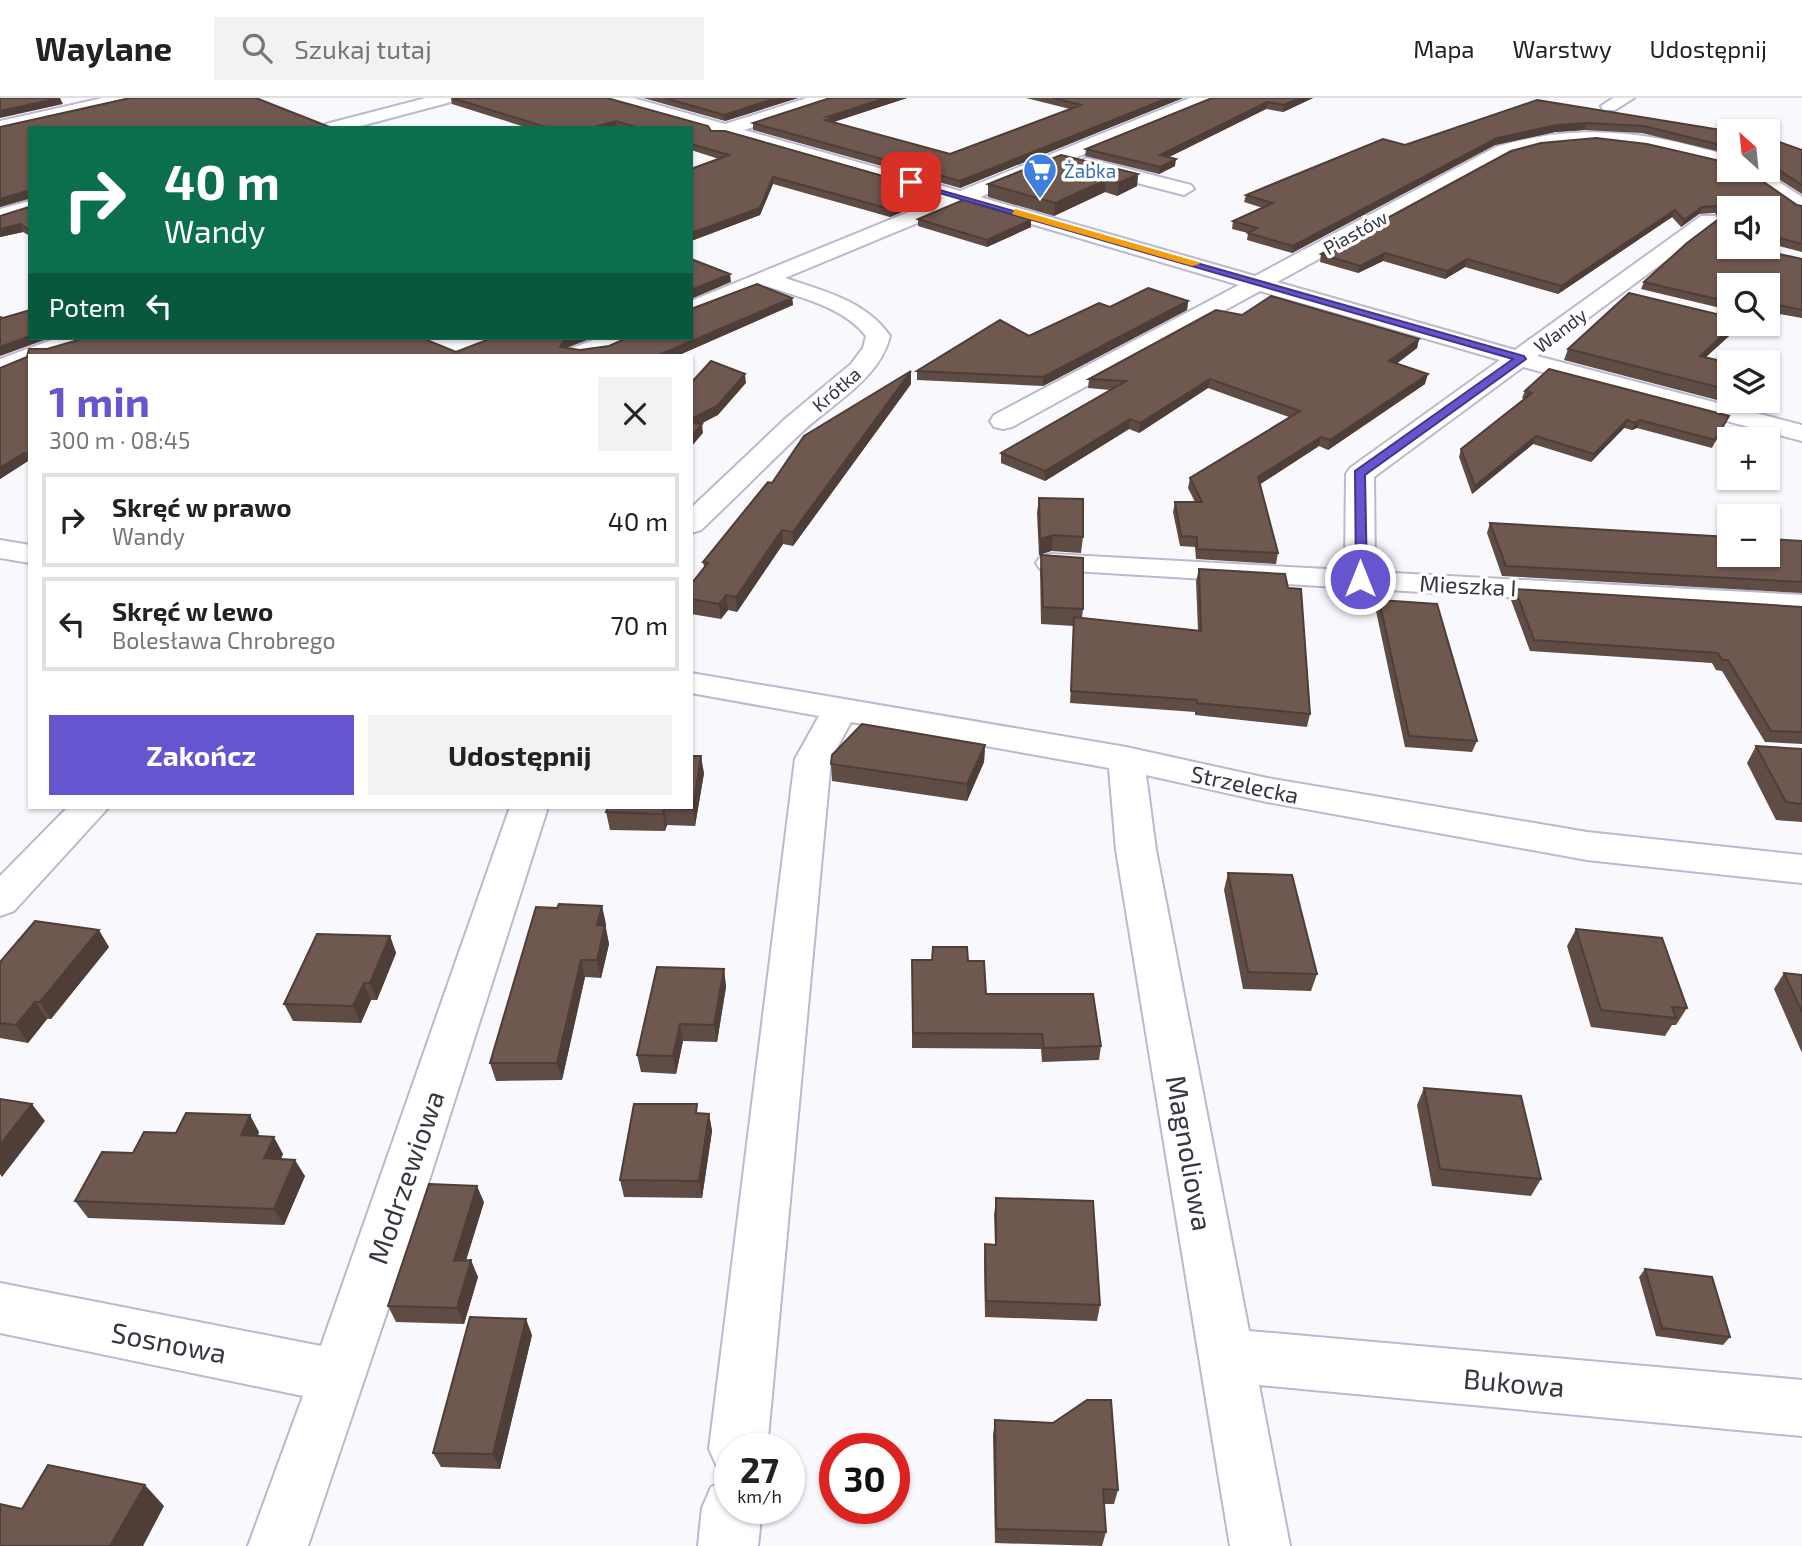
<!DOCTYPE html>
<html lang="pl">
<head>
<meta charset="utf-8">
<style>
  :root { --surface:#fff; --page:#f2f2f2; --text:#222; --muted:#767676; --line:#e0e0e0; --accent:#6555ce }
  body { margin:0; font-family:"Exo 2",sans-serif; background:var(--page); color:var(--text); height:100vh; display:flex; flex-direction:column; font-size:26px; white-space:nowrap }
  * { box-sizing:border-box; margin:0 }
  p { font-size:23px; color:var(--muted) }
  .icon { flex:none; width:38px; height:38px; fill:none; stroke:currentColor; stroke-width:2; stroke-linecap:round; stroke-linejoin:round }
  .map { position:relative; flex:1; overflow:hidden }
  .side { position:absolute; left:28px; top:256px; width:665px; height:455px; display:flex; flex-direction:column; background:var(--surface); border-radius:0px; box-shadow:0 2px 5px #0004 }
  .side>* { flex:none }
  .guide { position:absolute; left:28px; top:28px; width:665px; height:214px; border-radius:0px; box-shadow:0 2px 5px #0004; background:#0b6e4f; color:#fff; overflow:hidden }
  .needle { width:46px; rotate:333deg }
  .tools { position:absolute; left:1717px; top:21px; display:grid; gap:14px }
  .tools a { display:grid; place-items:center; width:63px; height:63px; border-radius:0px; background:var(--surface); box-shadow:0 2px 5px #0004; font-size:35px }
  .speed { position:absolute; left:714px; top:1335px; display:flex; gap:14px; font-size:35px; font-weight:700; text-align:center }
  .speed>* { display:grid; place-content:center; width:91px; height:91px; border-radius:50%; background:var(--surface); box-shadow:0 2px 5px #0004; line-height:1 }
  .speed small { font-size:18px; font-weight:400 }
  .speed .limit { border:10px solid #d22; background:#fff; color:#111 }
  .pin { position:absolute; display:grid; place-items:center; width:60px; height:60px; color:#fff; margin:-30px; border-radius:14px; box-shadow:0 4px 10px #0006 }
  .me { position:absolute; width:77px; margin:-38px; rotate:0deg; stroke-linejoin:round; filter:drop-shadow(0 0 5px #0008) }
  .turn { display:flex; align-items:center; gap:24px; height:147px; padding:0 21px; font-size:32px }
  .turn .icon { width:91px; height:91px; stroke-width:2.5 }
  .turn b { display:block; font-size:49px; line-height:60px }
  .then { display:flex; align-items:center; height:66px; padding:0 21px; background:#0003; gap:14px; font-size:26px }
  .round { display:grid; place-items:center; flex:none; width:74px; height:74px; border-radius:0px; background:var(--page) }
  .overview { display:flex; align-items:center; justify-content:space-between; height:119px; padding:0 21px }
  h1 { font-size:42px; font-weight:700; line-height:52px; color:var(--accent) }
  .button { display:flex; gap:14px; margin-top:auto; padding:14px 21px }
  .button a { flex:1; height:80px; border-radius:0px; background:var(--accent); color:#fff; font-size:28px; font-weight:700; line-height:80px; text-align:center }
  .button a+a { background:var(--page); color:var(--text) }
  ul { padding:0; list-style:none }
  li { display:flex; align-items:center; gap:21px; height:94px; margin:0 14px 10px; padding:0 7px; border:4px solid var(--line); border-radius:0px }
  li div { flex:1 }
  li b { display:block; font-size:26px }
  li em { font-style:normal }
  header { display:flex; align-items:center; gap:42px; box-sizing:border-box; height:98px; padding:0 35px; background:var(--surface); border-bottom:2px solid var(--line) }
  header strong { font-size:33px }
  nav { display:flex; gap:38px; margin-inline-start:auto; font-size:24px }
  .search { width:490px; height:63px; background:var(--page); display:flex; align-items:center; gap:18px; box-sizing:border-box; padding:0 24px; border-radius:0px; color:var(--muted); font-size:26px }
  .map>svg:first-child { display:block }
</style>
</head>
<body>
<header>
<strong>Waylane</strong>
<div class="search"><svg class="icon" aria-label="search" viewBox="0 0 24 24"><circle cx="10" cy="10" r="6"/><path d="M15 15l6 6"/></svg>Szukaj tutaj</div>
<nav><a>Mapa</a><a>Warstwy</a><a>Udostępnij</a></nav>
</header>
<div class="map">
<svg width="1802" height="1448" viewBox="0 0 1802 1448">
  <rect width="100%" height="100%" fill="#f9f8fd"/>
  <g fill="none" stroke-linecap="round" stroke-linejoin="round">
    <g stroke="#bbb8cf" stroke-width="4">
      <path id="minor" d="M103,0H133L131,4L0,33V23Z
        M426,0H453L451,4L353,30H323L326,26Z
        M607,0H633L725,26L807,0H832L830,4L744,32L960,93L1190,0H1212L1210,4L980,99L1255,178L1496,49C1578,24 1648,33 1729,58V70C1648,49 1592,31 1508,57L1277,184L1515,252L1701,118H1715L1718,122L1715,126L1537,258L1802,327V343L1523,269L1374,379L1375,474L1802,497V517L1040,471L1036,465L1040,459L1051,456L1345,472L1346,376L1350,370L1500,262L1260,193L1012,329L1003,331L994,329L990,323L994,317L1239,187L963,106L785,180C824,193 866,203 890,238C880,281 831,306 801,335C767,367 735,400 701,432L691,435V410L785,321L851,266L863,250L866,238C844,209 799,199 766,188L691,218V203L943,100L726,37L713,38L711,33L609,4Z
        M1613,0H1634L1615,12H1603L1601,8Z
        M1086,60L1191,87L1194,91L1184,97L1079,70L1077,66Z
        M1739,72H1760L1802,99V114L1795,112Z
        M30,103V115L0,123V111Z
        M1734,226H1760L1761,227L1757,232L1749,234L1738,231Z
        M57,240H93L89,245L50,257H30V265L0,277V261Z
        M599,240H632C619,259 584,258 564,257L567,252Z
        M0,442L30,447V465L0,460Z
        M691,575L1126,649L1267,680L1587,734L1802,757V785L1587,762L1267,704L1146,677L1156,752L1249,1233L1802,1282V1338L1259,1287L1290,1448H1230L1116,752L1109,670L851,624L831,661L767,1351H730V1376L718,1371L709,1351L795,661L819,618L691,595Z
        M68,709H109L14,813L0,818V778Z
        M510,709H548L391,1202L308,1448H248L303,1298L0,1235V1185L321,1248Z
        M730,1381V1410H762L758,1448H698L702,1410L711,1389Z"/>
    </g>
    <use href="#minor" fill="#fff" fill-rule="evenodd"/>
  </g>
  <path fill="#5f4c44" d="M451,0H607L708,28L711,33H725L935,93V100L890,119L773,86L760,117L691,143V71L719,61L691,52V30H528L452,6Z
    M643,0H798L725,23Z
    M830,0H907L832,24L950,56L1070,11L1026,0H1183L960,90L753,32V25Z
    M1212,0H1313L1283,14L1266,11L1169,59L1175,68L1159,76L1085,58L1086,51Z
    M1537,2L1729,33V56L1642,35L1584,32L1555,34L1495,47L1292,155L1247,142L1248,135L1232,131L1233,123L1263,110L1244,104L1246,97L1405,47Z
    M30,30V138L23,134L0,139L29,109V101L0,109Z
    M1768,40L1802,52V96L1764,72H1768Z
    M1729,65L1797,107L1802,108V154L1768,145V110L1729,149L1802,161V220L1768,214V187H1729V212L1641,191L1644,184L1720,121L1715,115L1699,116L1681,129L1672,119L1558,196L1465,169L1445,181L1383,163L1358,175L1320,164L1321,156Z
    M1138,76L1137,88L1117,98L1105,94L1054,118L988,99V86Z
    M918,121L1031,129L987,149L918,128Z
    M757,186L792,200L793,207L679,257H30V364L28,363L0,381V270L27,259L29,251H47L85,240H422L456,254L492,240H592L566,250L580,252L609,248L627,240H691V211Z
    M1188,203L1187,212L1043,288L917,282V273L1029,238L1110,209Z
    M1242,217L1419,241L1417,250L1396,266L1425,286L1328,352L1319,348L1260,386L1278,455L1276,466L1196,461L1195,449L1180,448L1173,414L1175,404H1195L1188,390L1190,380L1289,319L1208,290L1139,335L1129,331L1045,383L1001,365V355L1110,292L1088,290L1089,281Z
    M1729,226H1742L1706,259L1729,265V303H1739L1736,307L1564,262L1568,251Z
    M911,286L793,448L783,446L737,514L728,512L721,521L691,516V486L704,469L703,464L772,385Z
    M1525,293L1729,318L1712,350L1637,330L1632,332L1624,330L1591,364L1533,346L1472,396L1459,359L1461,351L1524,301L1522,300Z
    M1039,400L1083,439L1081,455L1051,453L1039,457L1037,415Z
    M1490,425L1802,443V495L1502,478L1487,435Z
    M1041,457L1083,511L1082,520L1198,533L1196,483L1199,471L1310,616L1307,629L1195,617V614L1070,605L1074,528L1041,526L1040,473Z
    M1515,491L1802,509V646L1765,644L1722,573L1716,572L1712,565L1530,553L1511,502Z
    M1379,502L1477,643L1472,654L1405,649L1376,513Z
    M985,647L984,664L967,703L832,683L831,666Z
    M1756,648L1802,651V724L1776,722L1747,665Z
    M704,675L695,728L667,727L665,733L610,732L606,714Z
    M1228,775L1317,876L1311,893L1243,891L1224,792Z
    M602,808L609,846L601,880L585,879L562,982L496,983L490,965L557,810Z
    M1576,831L1687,910L1676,927H1672L1665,938L1591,929L1567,848Z
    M390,838L396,855L377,902H371L361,925L293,923L284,906Z
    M109,849L51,921H47L28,945L0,940V864Z
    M912,862L968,863L986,896L1101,948L1099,962L1042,964L1041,951L912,950Z
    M724,871L726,889L717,944L683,943L676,976L641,974L637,957Z
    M1784,875L1802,877V955L1774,891Z
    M1424,990L1541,1081L1531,1098L1432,1088L1417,1007Z
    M699,1015L709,1016L712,1033L702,1100L624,1099L620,1082Z
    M259,1034L258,1038L283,1056L281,1061L305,1078L284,1127L88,1120L75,1103L133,1055L176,1035Z
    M996,1100L1100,1207L1097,1223L985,1219L984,1162L985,1146L995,1147L994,1117Z
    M484,1104L466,1162L478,1179L464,1226L396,1224L388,1208Z
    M1645,1171L1730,1239L1723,1247L1656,1238L1639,1179Z
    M532,1237L500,1371L441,1369L433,1355Z
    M995,1322L1118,1392L1114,1406H1104L1106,1434L1102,1448L995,1445L993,1337Z"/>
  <path fill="#4e3e37" d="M60,0L63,6L0,20V13Z
    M777,0H798L725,23L724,17Z
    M886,0H907L831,25L825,22L827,19Z
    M1168,0H1183L960,90V83Z
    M1300,0H1313L1283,14L1284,7Z
    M1267,4L1266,11L1159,64L1160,57Z
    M616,23L617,29L616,30H591Z
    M1586,25L1584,32L1555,34L1495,47L1292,155L1293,148L1497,40L1557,27Z
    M1176,61L1175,68L1159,76L1160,69Z
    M1138,76L1137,88L1117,98L1119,85Z
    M773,79V86L760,117L691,143V135Z
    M1106,82L1105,94L1054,118L1055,105Z
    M26,93L29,100L0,109V101Z
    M935,93V100L890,119V111Z
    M1702,109L1699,116L1681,129L1684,122Z
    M1675,112L1672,119L1558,196L1561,188Z
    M1031,122V129L987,149V142Z
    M20,126L23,134L0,139V131Z
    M1385,155L1383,163L1358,175L1360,168Z
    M1467,161L1465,169L1445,181L1447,173Z
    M730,176L731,184L691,201V192Z
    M792,200L793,207L679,257H659Z
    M1188,203L1187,212L1043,288V279Z
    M1735,226H1740L1739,229L1695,269L1700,258Z
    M30,238V240H50L0,258V249Z
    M569,240H592L566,250L561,257L560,249L565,241Z
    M1419,241L1417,250L1387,273L1389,263Z
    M911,273V286L793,448V434Z
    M745,276L746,285L718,317L691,331V321Z
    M1428,276L1425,286L1328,352L1330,342Z
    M1210,281L1208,290L1139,335L1140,325Z
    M1130,321L1129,331L1045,383V373Z
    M1627,322L1624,330L1591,364L1594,356Z
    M1640,322L1637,330L1632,332L1635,325Z
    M702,326L703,335L691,349V339Z
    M1536,338L1533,346L1472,396L1475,388Z
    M1321,339L1319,348L1256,389L1258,379Z
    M24,355L28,363L0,381V370Z
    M782,432L783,446L737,514L736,499Z
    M1053,437L1051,453L1039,457L1040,441Z
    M726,497L728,512L721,521L719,506Z
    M985,647L984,664L967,703V686Z
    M701,658L704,675L695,728L693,711Z
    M664,710L667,727L665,733L663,716Z
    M602,808L606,826L601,845L597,827Z
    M605,828L609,846L601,880L597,862Z
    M99,832L109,849L51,921L40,904Z
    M390,838L396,855L377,902L370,885Z
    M581,862L585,879L562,982L557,965Z
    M724,871L726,889L717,944L714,927Z
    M364,885L371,902L361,925L353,908Z
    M35,904L47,921L28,945L16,927Z
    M680,926L683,943L676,976L673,958Z
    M32,1006L45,1023L2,1079L0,1076V1047Z
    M709,1016L712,1033L702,1100L699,1083Z
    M250,1017L259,1034L251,1054L241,1037Z
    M274,1039L283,1056L274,1077L264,1060Z
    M295,1062L305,1078L284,1127L274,1111Z
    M477,1088L484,1104L461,1179L454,1163Z
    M471,1162L478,1179L464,1226L457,1210Z
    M526,1221L532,1237L500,1371L493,1356Z
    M145,1387L164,1408L143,1448H110Z"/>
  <path fill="#6f584f" stroke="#4e3e37" stroke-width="2" d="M0,0H60L0,13Z
    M130,0H256L332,30H30V132L20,126L0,131V118L29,109L30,96L26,93L0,101V29Z
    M452,0H607L708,28L711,33H725L935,93L890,111L773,79L760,110L691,135V71L729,57L691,46V30H639L616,23L591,30H549Z
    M665,0H777L724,17Z
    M830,0H886L827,19L831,20L825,22L950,56L1081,7L1053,0H1168L960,83L753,25Z
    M1212,0H1300L1284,7L1267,4L1160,57L1176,61L1160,69L1086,51Z
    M1537,2L1727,33L1742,31L1749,33H1729V49L1644,28L1586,25L1557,27L1497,40L1293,148L1248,135L1257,130L1233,123L1273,105L1246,97L1383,41L1405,47Z
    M1596,40L1647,46L1729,65V72H1746L1797,107L1802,108V146L1772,138H1768V110H1729V149H1748L1802,161V212L1768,205V187H1729V204L1644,184L1687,145L1720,120L1723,115L1718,108L1702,109L1684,122L1675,112L1561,188L1467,161L1447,173L1385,155L1360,168L1321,156L1511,53L1541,45Z
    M1768,40L1802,52V87L1768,65Z
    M1061,57L1138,76L1119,85L1106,82L1055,105L988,86Z
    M963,102L1031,122L987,142L918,121Z
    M691,161L730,176L691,192Z
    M757,186L792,200L659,257H30V356L24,355L0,370V270L27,259L29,251H47L85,240H422L456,254L492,240H569L565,241L560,249L580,252L609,248L627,240H691V211Z
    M1148,190L1188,203L1043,279L917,273L1000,222L1029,238L1099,205L1110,209Z
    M1629,195L1729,219V226H1735L1700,258L1729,265V292L1568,251Z
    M1271,198L1419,241L1389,263L1428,276L1330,342L1321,339L1258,379L1278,455L1197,451V439L1181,438L1175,404H1202L1190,380L1300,313L1210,281L1140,325L1130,321L1045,373L1001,355L1126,283L1089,281L1216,212L1242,217Z
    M30,212V238L0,249V219L3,220Z
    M711,263L745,276L717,308L691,321V285Z
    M1549,271L1729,318L1715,342L1640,322L1635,325L1627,322L1594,356L1536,338L1475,388L1461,351L1532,295L1525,293Z
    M911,273L793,434L782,432L736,499L726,497L719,506L691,501V486L708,465L703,464L768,384L772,385L804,338Z
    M691,325L702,326L691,339Z
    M1039,400L1083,401V439L1053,437L1040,441Z
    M1490,425L1729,439V457H1768V441L1802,443V484L1506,468Z
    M1041,457L1083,460V511L1043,509Z
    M1199,471L1285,476L1288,490L1301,491L1310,616L1197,605V602L1071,593L1074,519L1201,533Z
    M1515,491L1802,509V634L1771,633L1728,562H1722L1718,555L1534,542Z
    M1379,502L1437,506L1477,643L1409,638Z
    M862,626L985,647L967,686L831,666L832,657Z
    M1756,648L1802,651V706L1786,704Z
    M691,658H701L693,711L664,710L663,716L606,714L608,709H691Z
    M1228,775L1292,777L1317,876L1248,874Z
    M559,806L602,808L597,827L605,828L597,862H581L557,965H490L536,809L557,810Z
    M35,823L99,832L40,904H35L16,927L0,925V864Z
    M1576,831L1662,840L1687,910L1672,909L1676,920L1601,912Z
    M317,836L390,838L370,885H364L353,908L284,906Z
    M933,849H967L968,863H984L986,896H1093L1101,948L1044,950L1042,936L913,935L912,862H932Z
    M657,869L724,871L714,927L680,926L673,958L637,957Z
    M1784,875L1802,877V914Z
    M1424,990L1521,998L1541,1081L1440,1071Z
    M0,1001L32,1006L0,1047Z
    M634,1006H697L696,1015L709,1016L699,1083L620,1082Z
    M186,1015L250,1017L241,1037L274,1039L264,1060L295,1062L274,1111L75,1103L102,1054L133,1055L144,1034L176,1035Z
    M429,1086L477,1088L454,1163L471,1162L457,1210L388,1208Z
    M996,1100L1093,1103L1100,1207L986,1203L985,1146L996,1147Z
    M1645,1171L1712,1179L1730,1239L1662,1230Z
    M470,1219L526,1221L493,1356L433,1355Z
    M1087,1302H1111L1118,1392L1103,1391L1106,1434L996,1431L995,1322L1053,1325Z
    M48,1367L145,1387L110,1448H0V1406L22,1411Z"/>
  <path fill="#6555ce" stroke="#423786" stroke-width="2" d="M908,83L1524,258L1526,261L1365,377L1367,481L1360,485L1356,484L1355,373L1513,261L908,86Z"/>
  <path fill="#f59e0b" d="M1015,111L1198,164L1200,166L1192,168L1012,116Z"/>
  <defs>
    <g id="supermarket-pin" transform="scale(1.75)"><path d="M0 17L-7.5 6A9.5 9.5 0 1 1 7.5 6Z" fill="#3f7fe0" stroke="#fff"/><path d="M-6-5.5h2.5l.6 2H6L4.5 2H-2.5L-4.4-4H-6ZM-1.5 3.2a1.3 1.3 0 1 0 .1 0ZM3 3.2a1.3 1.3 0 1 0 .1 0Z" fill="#fff"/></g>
  </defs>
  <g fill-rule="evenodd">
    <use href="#supermarket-pin" x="1040" y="72"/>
  </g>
  <g text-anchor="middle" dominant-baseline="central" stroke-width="7" stroke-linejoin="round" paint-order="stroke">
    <g font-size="19" fill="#366cbe" stroke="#fff" text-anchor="start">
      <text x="1064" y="72">Żabka</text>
    </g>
    <g font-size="19" fill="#37353f" stroke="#fff">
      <text transform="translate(1355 134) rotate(-29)">Piastów</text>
      <text transform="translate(1560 232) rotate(-37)">Wandy</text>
      <text transform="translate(836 291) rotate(-41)">Krótka</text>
    </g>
    <g font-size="23" fill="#37353f" stroke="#fff">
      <text transform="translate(1468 487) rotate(3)">Mieszka I</text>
      <text transform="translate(1245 686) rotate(12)">Strzelecka</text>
    </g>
    <g font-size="28" fill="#37353f" stroke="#fff">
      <text transform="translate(1190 1055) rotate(80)">Magnoliowa</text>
      <text transform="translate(405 1079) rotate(-71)">Modrzewiowa</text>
      <text transform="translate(169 1244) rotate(11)">Sosnowa</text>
      <text transform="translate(1514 1284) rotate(5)">Bukowa</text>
    </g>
  </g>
</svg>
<div class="tools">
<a><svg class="needle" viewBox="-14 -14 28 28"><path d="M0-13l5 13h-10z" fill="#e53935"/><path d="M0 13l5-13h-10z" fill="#767676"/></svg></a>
<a><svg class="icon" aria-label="sound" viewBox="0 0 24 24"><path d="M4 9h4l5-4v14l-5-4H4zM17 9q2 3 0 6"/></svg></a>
<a><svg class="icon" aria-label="search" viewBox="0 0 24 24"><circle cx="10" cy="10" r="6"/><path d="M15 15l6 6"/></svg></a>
<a><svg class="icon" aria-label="layers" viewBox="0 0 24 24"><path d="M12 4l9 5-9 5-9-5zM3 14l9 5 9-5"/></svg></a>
<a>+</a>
<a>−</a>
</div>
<div class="speed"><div>27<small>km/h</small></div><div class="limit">30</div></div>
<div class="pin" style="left:911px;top:84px;background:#d93025"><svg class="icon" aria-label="arrive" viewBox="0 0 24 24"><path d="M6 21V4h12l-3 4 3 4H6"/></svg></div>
<svg class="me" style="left:1360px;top:481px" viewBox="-20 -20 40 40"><circle r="17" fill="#6555ce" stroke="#fff" stroke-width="3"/><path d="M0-11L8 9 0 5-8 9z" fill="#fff"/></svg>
<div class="guide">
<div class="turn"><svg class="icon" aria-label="right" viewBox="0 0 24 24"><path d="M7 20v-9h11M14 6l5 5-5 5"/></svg><div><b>40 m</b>Wandy</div></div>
<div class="then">Potem<svg class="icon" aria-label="left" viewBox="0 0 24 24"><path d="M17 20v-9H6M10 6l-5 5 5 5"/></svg></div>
</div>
<section class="side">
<div class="overview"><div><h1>1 min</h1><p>300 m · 08:45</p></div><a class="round"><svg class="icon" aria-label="close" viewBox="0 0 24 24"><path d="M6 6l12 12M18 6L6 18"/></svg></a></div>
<ul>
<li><svg class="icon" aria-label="right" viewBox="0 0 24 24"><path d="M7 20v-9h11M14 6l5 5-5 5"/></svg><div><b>Skręć w prawo</b><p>Wandy</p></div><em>40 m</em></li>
<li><svg class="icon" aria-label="left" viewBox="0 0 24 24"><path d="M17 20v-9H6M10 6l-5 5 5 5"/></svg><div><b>Skręć w lewo</b><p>Bolesława Chrobrego</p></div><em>70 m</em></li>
</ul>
<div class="button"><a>Zakończ</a><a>Udostępnij</a></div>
</section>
</div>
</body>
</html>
